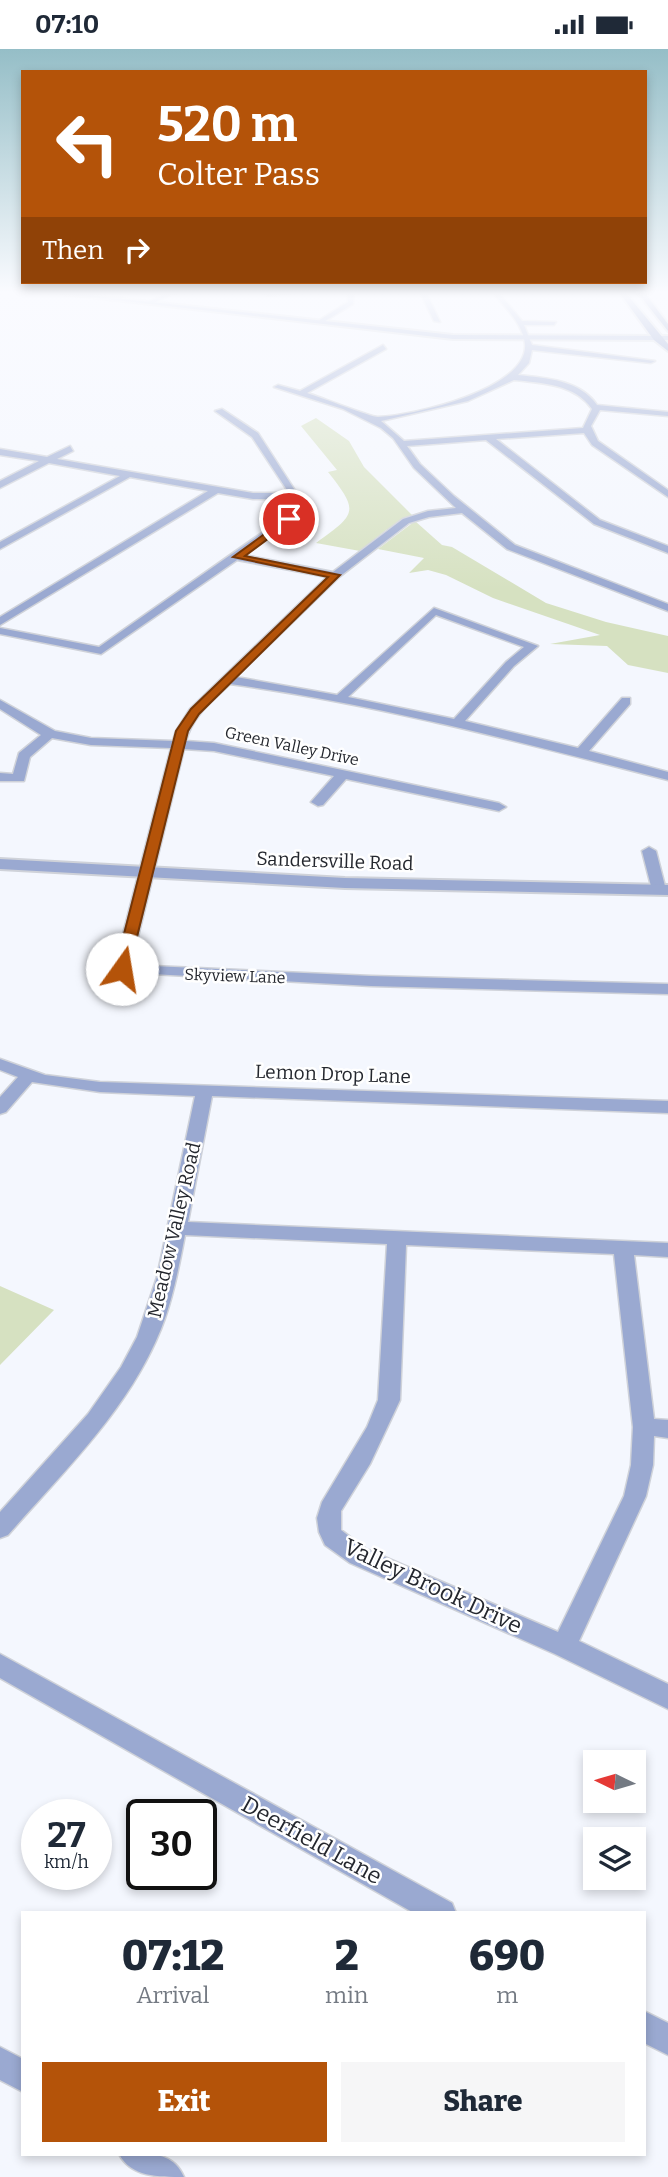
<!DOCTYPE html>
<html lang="en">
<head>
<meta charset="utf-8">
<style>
  :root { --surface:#fff; --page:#f6f6f7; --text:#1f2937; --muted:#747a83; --accent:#b45309 }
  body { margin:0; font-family:Bitter,serif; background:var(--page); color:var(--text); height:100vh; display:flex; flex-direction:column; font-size:26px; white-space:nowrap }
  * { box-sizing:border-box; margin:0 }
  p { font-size:23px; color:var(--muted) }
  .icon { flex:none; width:38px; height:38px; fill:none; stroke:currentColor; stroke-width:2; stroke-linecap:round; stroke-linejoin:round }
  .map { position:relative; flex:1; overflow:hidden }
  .sheet { position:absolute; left:21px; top:1862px; width:625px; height:245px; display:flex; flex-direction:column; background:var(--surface); border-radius:0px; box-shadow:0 4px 10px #0003 }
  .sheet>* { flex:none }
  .top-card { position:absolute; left:21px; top:21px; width:626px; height:214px; border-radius:0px; box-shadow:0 4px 10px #0003; background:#b45309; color:#fff; overflow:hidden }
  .needle { width:46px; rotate:275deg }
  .fabs { position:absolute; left:583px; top:1701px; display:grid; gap:14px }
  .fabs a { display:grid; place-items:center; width:63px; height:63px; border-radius:0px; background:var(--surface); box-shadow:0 4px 10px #0003; font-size:35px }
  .speed { position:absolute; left:21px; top:1750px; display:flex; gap:14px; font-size:35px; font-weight:700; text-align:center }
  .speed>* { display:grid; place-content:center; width:91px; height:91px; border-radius:50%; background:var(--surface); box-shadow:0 4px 10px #0003; line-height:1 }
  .speed small { font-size:18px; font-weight:400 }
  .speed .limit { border:4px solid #111; border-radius:10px; background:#fff; color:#111 }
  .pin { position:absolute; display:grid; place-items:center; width:60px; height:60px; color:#fff; margin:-30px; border:4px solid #fff; border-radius:50%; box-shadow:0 2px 7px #0007 }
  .me { position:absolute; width:77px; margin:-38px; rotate:13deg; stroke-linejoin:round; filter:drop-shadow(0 0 5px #0008) }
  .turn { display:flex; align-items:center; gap:24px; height:147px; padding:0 21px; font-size:32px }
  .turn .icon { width:91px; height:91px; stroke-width:2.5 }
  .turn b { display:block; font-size:49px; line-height:60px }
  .then { display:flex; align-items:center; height:66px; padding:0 21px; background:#0003; gap:14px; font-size:26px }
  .eta { display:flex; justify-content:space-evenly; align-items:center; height:119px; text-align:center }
  .eta b { font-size:42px; font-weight:800; line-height:49px }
  .button { display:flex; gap:14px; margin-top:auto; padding:14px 21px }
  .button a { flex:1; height:80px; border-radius:0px; background:var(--accent); color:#fff; font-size:28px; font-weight:800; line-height:80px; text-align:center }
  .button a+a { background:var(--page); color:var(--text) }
  .status { display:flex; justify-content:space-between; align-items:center; height:49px; padding:0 35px; background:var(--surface); direction:ltr }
  .status svg { height:19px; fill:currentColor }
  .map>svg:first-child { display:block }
</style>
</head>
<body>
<div class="status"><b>07:10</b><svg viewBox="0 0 49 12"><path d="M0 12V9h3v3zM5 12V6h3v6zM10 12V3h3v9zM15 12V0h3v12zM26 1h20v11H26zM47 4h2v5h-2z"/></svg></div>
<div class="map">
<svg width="668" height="2128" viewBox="0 0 668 2128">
  <rect width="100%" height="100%" fill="#f4f7fe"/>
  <path fill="#d6e1c1" d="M316,369L349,392L364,418L412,466L386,481L360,502L316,494C356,465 360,463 328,423L337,421L301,377Z
    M415,472L442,496L452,498L546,554L606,573L668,587V624L628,616L607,597L550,595L600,586L493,549L446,526L428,521L409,524L424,509L378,500Z
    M0,1237L54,1261L0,1316Z"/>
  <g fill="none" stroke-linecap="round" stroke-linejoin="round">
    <g stroke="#cfd2d9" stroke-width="3">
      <path id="minor" d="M170,243H178L153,254L148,253Z
        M273,243H297L268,247L265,245Z
        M348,243H354L353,255L322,274H318V272L348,253Z
        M420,243H426L440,273L434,272Z
        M492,243H498L522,272L556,273L554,276H524L532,296L655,312L651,314L532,301L529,314L518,326C546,329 580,331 597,356L668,363V367L600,361L591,377L598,392L668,441V448L592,396L584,384L496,390L600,471L668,497V504L594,475L486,391L407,397L420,415L454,447L515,496L668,555V562L507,500L462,464L429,468L409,474L339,528L236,628L337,646L434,559L538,597L514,617L465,672L578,699L622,649H630V655L589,702L668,723V731C523,694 378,655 230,635C212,652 192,667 186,692L214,694L499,754L506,758L499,762L346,730L323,756L318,757L311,753L334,727L214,702L184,700L131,916L371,927L668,935V945L371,937L116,923L114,920L171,699L91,696L52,689L30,708L24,732H0V724L13,725L19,704L41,686L0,660V651L55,682L91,689L173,692L176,682L190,660L327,528L237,511L101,605L0,585V579L99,598L293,462L295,457L292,450H253L218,444L0,576V568L208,442L130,428L0,500V493L120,427L49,414L0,439V432L39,412L0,406V400L47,408L70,397L73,402L57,410L253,444H289L252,388L215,362L222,360L258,384L305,457L300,466L244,506L333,523L403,470L428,462L456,459L414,419L393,389L381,379L343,360L274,338L278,336L300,342L383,296L386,300L307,344C320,348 371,368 378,368C413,367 529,340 525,295C523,275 505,258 492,243ZM514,331C542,334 575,335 592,360L583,379L404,392L381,372L468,352ZM436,566L524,598L506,613L454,670L348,648Z
        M649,798L656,802L666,841L664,844H654L652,841L642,802Z
        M0,1010L45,1026L100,1033L668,1052V1064L212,1047L188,1173L668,1194V1208L634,1206L654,1370L668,1371V1389L654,1387L653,1416L646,1447L579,1592L668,1635V1660L555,1605L350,1514L325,1496L319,1483L317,1469L322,1453L367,1378L378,1351L387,1195L185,1186C179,1217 173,1250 161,1280C129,1360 64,1422 8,1486L0,1489V1463L88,1365L121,1318L137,1288L157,1228L195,1047L100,1043L32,1033L6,1063L0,1065V1048L18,1028L0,1021ZM406,1196L614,1205L633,1378L631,1416L624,1447L558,1583L366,1500L341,1481V1462L370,1415L400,1351Z
        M0,1605L452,1854L456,1864H414L0,1629Z
        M644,1962L668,1974V2006L644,1994Z
        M0,1998L23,2010V2043L0,2031Z
        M119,2105C145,2105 172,2100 184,2128C158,2128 131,2128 119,2105Z"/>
    </g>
    <g stroke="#cfd2d9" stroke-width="4">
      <path id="tertiary" d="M60,243L453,286L668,287V291L453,290L63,245Z
        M0,810L345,829L668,836V846L345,839L0,820Z"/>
    </g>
    <g stroke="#cfd2d9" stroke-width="4">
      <path id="secondary" d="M619,243H625L668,295V302L654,291Z
        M637,243H644L668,275V282Z"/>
    </g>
    <use href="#minor" fill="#9aa9d1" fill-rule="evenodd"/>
    <use href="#tertiary" fill="#9aa9d1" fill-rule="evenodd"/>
    <use href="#secondary" fill="#6e83bc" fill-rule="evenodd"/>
  </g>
  <linearGradient id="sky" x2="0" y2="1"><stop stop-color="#95bec7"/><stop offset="0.45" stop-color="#fafbff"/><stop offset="1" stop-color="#fafbff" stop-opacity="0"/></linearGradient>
  <rect width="668" height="541" fill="url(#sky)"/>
  <path fill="#b45309" stroke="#753606" stroke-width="2" d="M289,467L293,470L292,472L245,507L340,526L199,665L188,682L129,920L122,924L117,923L115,920L176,682L191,660L328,528L233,508Z"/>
  <g text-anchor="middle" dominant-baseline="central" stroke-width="5" stroke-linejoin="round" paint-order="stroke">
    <g font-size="16" fill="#24272e" stroke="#fff">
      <text transform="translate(292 697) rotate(12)">Green Valley Drive</text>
      <text transform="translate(235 927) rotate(2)">Skyview Lane</text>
    </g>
    <g font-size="19" fill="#24272e" stroke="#fff">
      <text transform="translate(335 812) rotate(2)">Sandersville Road</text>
      <text transform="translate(333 1025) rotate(2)">Lemon Drop Lane</text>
      <text transform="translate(174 1181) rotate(-77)">Meadow Valley Road</text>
    </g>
    <g font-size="23" fill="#24272e" stroke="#fff">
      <text transform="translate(433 1537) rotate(25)">Valley Brook Drive</text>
      <text transform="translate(312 1791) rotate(29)">Deerfield Lane</text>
    </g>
  </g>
</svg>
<div class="fabs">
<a><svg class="needle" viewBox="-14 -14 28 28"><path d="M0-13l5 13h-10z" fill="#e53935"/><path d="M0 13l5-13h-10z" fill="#747a83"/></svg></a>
<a><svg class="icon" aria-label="layers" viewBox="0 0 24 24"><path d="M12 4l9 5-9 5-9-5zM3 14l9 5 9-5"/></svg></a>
</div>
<div class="speed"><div>27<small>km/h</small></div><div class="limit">30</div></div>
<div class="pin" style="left:289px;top:470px;background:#d93025"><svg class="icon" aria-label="arrive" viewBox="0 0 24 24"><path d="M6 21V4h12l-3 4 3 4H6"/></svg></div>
<svg class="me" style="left:122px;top:920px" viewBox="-20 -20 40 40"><circle r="19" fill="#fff"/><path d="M0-13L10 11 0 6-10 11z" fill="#b45309"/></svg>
<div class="top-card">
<div class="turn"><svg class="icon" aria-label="left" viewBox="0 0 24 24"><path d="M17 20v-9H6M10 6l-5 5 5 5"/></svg><div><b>520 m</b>Colter Pass</div></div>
<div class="then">Then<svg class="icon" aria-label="right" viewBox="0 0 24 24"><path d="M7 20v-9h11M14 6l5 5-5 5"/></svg></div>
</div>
<section class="sheet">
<div class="eta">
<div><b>07:12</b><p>Arrival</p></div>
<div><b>2</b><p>min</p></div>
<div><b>690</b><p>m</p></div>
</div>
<div class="button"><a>Exit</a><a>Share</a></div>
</section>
</div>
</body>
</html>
